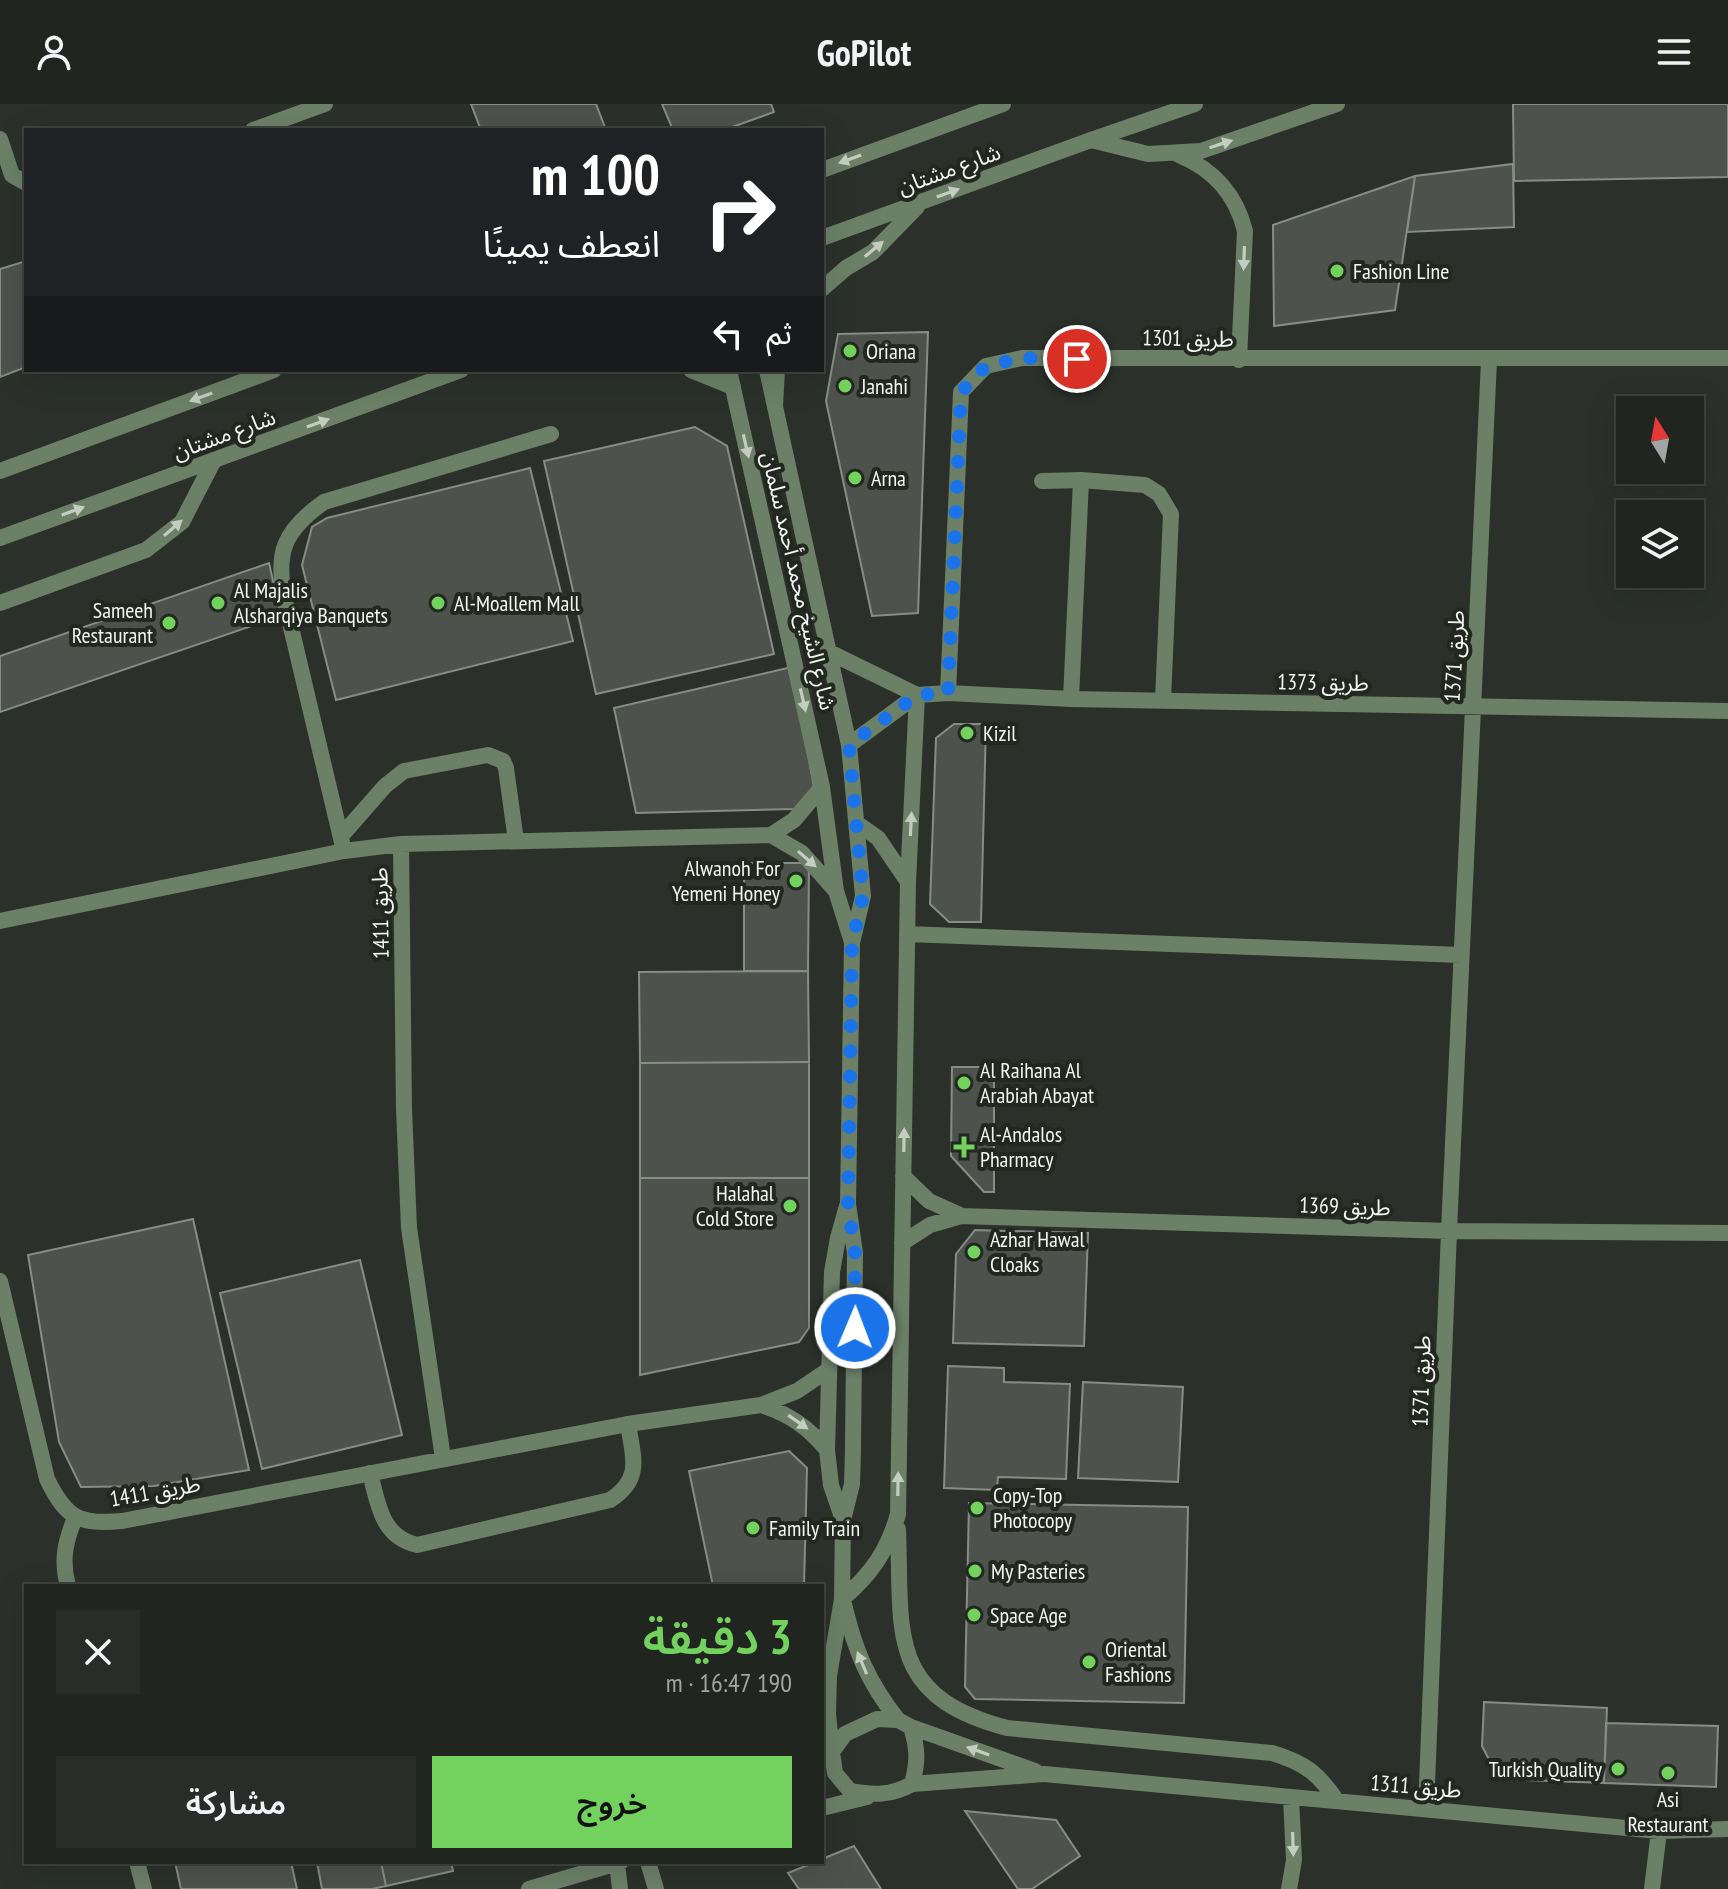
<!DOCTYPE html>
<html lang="ar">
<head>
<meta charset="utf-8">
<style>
  :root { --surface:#202520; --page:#282d29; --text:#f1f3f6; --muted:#a2a5a5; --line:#3d423e; --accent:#72d25d }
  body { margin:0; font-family:"PT Sans Narrow","Noto Sans Arabic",sans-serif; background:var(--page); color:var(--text); direction:rtl; height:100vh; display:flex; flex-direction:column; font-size:30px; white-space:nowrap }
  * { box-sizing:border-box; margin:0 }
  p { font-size:26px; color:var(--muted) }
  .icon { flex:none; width:44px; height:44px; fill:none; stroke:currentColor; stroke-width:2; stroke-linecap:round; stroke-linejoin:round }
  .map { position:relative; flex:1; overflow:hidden; direction:ltr }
  .sheet { position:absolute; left:24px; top:1480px; width:800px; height:280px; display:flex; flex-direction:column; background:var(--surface); border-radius:0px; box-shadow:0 8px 32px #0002,0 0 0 2px var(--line); direction:rtl }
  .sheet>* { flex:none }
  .banner { position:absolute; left:24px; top:24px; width:800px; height:244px; border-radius:0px; box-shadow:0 8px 32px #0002,0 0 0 2px var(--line); direction:rtl; background:#202124; color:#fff; overflow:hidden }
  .needle { width:52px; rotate:349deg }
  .controls { position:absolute; left:1616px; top:292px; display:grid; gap:16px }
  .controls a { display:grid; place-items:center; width:88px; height:88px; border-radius:0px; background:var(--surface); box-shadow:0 8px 32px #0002,0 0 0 2px var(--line); font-size:40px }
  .pin { position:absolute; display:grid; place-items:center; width:68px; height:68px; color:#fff; margin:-34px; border:4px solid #fff; border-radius:50%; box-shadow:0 2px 8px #0007 }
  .me { position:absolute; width:88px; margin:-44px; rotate:1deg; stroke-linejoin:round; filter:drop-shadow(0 0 6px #0008) }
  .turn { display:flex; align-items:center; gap:28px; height:168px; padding:0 32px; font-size:36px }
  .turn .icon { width:104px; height:104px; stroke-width:2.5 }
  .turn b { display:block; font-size:56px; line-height:68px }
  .then { display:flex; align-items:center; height:76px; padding:0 32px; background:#0003; gap:16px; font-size:30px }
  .round { display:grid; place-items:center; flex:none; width:84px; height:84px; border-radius:0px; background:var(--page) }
  .overview { display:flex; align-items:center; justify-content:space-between; height:136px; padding:0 32px }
  h1 { font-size:48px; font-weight:600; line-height:60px; color:var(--accent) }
  .primary-button { display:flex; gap:16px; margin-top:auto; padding:16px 32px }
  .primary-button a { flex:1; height:92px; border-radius:0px; background:var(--accent); color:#111; font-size:32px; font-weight:600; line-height:92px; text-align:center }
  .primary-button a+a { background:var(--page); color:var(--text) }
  header { display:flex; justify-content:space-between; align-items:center; height:104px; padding:0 32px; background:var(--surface); font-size:36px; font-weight:600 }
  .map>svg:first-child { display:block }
</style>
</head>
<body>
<header><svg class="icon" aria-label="menu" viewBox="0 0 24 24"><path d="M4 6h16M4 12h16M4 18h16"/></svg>GoPilot<svg class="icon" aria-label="person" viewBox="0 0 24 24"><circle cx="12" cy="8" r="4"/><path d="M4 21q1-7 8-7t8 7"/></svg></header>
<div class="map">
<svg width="1728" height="1785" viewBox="0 0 1728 1785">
  <rect width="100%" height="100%" fill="#2b312a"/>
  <path fill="#4d534c" stroke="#868d85" stroke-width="2" d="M471,0H596L606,26H481Z
    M662,0H771L774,8L724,26H673Z
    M1513,0H1728V73L1514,77Z
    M1513,60L1514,123L1407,128L1415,72Z
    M1415,72L1395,206L1274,222L1273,121Z
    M26,157V263L0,273V165Z
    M928,228L918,509L872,512L826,297L838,230Z
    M695,323L727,342L774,550L596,590L544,357Z
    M530,364L573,537L336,596L302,461L312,423L327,414Z
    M269,459L281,512L0,608V552Z
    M792,563L814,683L795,705L636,709L614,604Z
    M954,620H986L981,818H949L930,800L936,634Z
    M744,759H809L808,867H744Z
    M808,867L809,958L640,959L639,868Z
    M809,958V1074H640V959Z
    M952,963H994V1088H984L951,1052Z
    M640,1074H809V1224L799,1238L640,1271Z
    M193,1115L249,1366L154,1382L81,1383L59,1338L28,1151Z
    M975,1126L1088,1129L1084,1242L953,1239L956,1150Z
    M360,1156L402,1331L262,1365L220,1189Z
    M948,1262L1004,1264V1278L1070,1280L1066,1375L998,1373L997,1386L944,1384Z
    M1083,1278L1183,1283L1178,1378L1078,1374Z
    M789,1347L807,1364L804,1482H713L689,1367Z
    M969,1399L1188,1403L1184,1599L975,1595L965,1583Z
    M1484,1598L1607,1604L1604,1679L1499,1675L1482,1642Z
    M1606,1619L1718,1622L1716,1683L1604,1679Z
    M965,1707L1056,1716L1080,1752L1032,1785H1018Z
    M854,1742L881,1785H799L788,1769L815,1758H822V1755Z
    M175,1758H291L297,1785H181Z
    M317,1758H381L386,1782L372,1785H322Z
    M381,1758H451L453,1767L386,1782Z"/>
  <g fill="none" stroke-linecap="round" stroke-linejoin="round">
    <path stroke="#6c8068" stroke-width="16" d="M1091,36L1148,50L1201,47L1337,0
      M1179,51C1214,66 1236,90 1245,127L1239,256
      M1042,377L1081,376L1145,381L1159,390L1171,410L1163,596
      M0,499L146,446L182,418L214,356
      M1071,595L1081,376
      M342,731L385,682L404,667L488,651L503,657L506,664L516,737
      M344,747L285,498C275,449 283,427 324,398L551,330
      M370,1369C378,1399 381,1433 417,1441L610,1396C643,1375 633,1353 628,1320"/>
    <path stroke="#6c8068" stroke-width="16" d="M253,26L325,0
      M0,35L12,71L26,79
      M729,266L822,683L836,787L852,838
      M767,266L849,641L863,792L852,839L848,1100L855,1149L853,1344L852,1380L843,1416L842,1495L829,1572L828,1610L832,1648L822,1654
      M829,548L917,591
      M948,589L961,288L986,262L1022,254H1728
      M917,591L948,589L1071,595L1728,607
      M849,641L917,591
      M858,720L878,734L908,778
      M771,731L802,749L835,786
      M771,731L794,716L822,683
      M401,740L404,1005L409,1124L443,1354
      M0,817L344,747L401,740L771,731
      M907,830L1461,851
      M903,1072L929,1097L960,1111
      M902,1139L930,1121L961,1112L1449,1127L1728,1129
      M0,1177L47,1375C66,1414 79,1421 122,1417L628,1320L761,1301L797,1287L828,1266
      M761,1301C789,1310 808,1323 827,1346
      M843,1416L831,1381L827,1346L832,1168L838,1134L847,1102
      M898,1425C902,1529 886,1592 1007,1624L1272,1649C1305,1659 1318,1669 1337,1697
      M68,1482C61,1457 65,1438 75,1414
      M842,1495C871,1471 888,1446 898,1410L908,778L917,591
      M844,1500C855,1547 868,1578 898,1616
      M877,1615L898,1616L911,1623C918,1645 918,1658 912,1680C891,1692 873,1691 850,1687L835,1669L832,1648L845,1630Z
      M911,1623L1035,1667
      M912,1680L1044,1670L1659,1727L1728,1725
      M822,1704L867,1693
      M1426,1705L1449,1127L1489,256
      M137,1758L144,1785
      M648,1758L656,1785
      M617,1759L620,1785
      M529,1785L621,1758
      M1289,1785L1294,1756L1291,1694
      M1652,1785L1659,1727"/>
    <path stroke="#6c8068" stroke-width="16" d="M822,66L1003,0
      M822,134L1091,36L1195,0
      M822,185L846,164L873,148L917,103
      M691,266L733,283
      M775,302L777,266
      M0,367L274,266
      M0,434L461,266"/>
  </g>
  <defs><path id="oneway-solid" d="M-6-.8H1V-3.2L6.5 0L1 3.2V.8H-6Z" transform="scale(2)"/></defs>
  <g fill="#c3cdc1">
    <use href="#oneway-solid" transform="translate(1221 40) rotate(-18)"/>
    <use href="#oneway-solid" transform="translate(850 55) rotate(160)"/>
    <use href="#oneway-solid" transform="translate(948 89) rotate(-20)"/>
    <use href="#oneway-solid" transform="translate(874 145) rotate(-40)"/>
    <use href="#oneway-solid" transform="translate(1244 154) rotate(92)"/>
    <use href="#oneway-solid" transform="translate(201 293) rotate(160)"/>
    <use href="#oneway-solid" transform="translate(318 319) rotate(-20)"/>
    <use href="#oneway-solid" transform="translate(746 342) rotate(77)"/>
    <use href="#oneway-solid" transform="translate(73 407) rotate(-20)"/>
    <use href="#oneway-solid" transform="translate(173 424) rotate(-41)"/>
    <use href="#oneway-solid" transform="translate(803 596) rotate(77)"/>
    <use href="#oneway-solid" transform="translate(911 720) rotate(-87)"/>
    <use href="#oneway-solid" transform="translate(807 755) rotate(41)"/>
    <use href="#oneway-solid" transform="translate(904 1036) rotate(-89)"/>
    <use href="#oneway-solid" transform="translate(798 1318) rotate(35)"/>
    <use href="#oneway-solid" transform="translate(898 1380) rotate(-89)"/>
    <use href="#oneway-solid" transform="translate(862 1559) rotate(-113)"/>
    <use href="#oneway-solid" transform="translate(978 1647) rotate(-161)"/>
    <use href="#oneway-solid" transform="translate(1293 1740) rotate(88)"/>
  </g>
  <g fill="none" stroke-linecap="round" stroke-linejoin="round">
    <path stroke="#1a73e8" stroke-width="14" stroke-dasharray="0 25.2" d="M855,1224V1149L848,1100L852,839L863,792L849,641L917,591L948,589L961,288L986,262L1022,254L1077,255"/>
  </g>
  <g fill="#72d25d" stroke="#222720" stroke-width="3">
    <circle cx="1337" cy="167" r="8"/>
    <circle cx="850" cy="247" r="8"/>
    <circle cx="845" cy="282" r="8"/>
    <circle cx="855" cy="374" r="8"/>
    <circle cx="218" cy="499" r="8"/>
    <circle cx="438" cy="499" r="8"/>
    <circle cx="169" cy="519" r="8"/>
    <circle cx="967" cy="629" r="8"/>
    <circle cx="796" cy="777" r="8"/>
    <circle cx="964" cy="979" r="8"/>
    <path d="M960 1031h8v8h8v8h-8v8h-8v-8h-8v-8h8z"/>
    <circle cx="790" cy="1102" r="8"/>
    <circle cx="974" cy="1148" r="8"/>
    <circle cx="977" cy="1404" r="8"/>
    <circle cx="753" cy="1424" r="8"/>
    <circle cx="975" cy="1467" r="8"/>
    <circle cx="974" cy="1511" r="8"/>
    <circle cx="1089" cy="1558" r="8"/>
    <circle cx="1618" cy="1665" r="8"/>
    <circle cx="1668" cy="1669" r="8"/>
  </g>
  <g text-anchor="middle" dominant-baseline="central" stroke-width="8" stroke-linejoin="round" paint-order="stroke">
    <g font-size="22" fill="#f2f6f1" stroke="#222720">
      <text transform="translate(949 65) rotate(-20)">شارع مشتان</text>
      <text transform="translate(1188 234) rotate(1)">طريق 1301</text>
      <text transform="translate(224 330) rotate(-20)">شارع مشتان</text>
      <text transform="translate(799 477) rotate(77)">شارع الشيخ محمد أحمد سلمان</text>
      <text transform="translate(1454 552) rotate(-87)">طريق 1371</text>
      <text transform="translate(1323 578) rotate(1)">طريق 1373</text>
      <text transform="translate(380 809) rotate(-91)">طريق 1411</text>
      <text transform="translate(1345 1102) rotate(2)">طريق 1369</text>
      <text transform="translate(1421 1277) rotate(-88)">طريق 1371</text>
      <text transform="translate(155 1387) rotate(-10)">طريق 1411</text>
      <text transform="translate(1416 1682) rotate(5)">طريق 1311</text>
    </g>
    <g font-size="22" fill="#f2f6f1" stroke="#222720" text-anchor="start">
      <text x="1353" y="167">Fashion Line</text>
      <text x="866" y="247">Oriana</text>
      <text x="861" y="282">Janahi</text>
      <text x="871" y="374">Arna</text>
      <text x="234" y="486">Al Majalis<tspan x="234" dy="25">Alsharqiya Banquets</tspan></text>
      <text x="454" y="499">Al-Moallem Mall</text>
      <text x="153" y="506" text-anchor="end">Sameeh<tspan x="153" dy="25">Restaurant</tspan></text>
      <text x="983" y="629">Kizil</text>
      <text x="780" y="764" text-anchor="end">Alwanoh For<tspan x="780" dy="25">Yemeni Honey</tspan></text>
      <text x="980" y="966">Al Raihana Al<tspan x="980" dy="25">Arabiah Abayat</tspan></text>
      <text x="980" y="1030">Al-Andalos<tspan x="980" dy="25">Pharmacy</tspan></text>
      <text x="774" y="1089" text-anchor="end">Halahal<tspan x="774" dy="25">Cold Store</tspan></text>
      <text x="990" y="1135">Azhar Hawal<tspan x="990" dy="25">Cloaks</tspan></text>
      <text x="993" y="1391">Copy-Top<tspan x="993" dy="25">Photocopy</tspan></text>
      <text x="769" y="1424">Family Train</text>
      <text x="991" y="1467">My Pasteries</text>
      <text x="990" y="1511">Space Age</text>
      <text x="1105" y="1545">Oriental<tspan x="1105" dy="25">Fashions</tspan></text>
      <text x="1602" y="1665" text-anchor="end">Turkish Quality</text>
      <text x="1668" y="1695" text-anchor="middle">Asi<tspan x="1668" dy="25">Restaurant</tspan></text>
    </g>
  </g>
</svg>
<div class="controls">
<a><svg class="needle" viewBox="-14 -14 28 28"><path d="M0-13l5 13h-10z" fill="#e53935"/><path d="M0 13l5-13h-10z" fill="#a2a5a5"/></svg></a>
<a><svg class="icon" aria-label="layers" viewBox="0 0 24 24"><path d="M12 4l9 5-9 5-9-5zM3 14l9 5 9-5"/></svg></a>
</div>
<div class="pin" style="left:1077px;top:255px;background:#d93025"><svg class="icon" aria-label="arrive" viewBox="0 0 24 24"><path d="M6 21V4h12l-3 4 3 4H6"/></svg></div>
<svg class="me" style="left:855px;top:1224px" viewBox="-20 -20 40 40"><circle r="17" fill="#1a73e8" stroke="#fff" stroke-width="3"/><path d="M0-11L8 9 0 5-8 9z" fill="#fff"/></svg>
<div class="banner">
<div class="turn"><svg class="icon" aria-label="right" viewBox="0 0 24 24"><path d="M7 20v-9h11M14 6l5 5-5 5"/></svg><div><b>100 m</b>انعطف يمينًا</div></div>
<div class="then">ثم<svg class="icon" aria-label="left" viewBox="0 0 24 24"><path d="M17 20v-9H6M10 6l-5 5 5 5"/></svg></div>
</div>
<section class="sheet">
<div class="overview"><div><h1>3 دقيقة</h1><p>190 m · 16:47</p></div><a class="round"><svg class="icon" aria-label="close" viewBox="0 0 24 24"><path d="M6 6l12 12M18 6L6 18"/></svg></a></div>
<div class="primary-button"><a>خروج</a><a>مشاركة</a></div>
</section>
</div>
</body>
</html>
